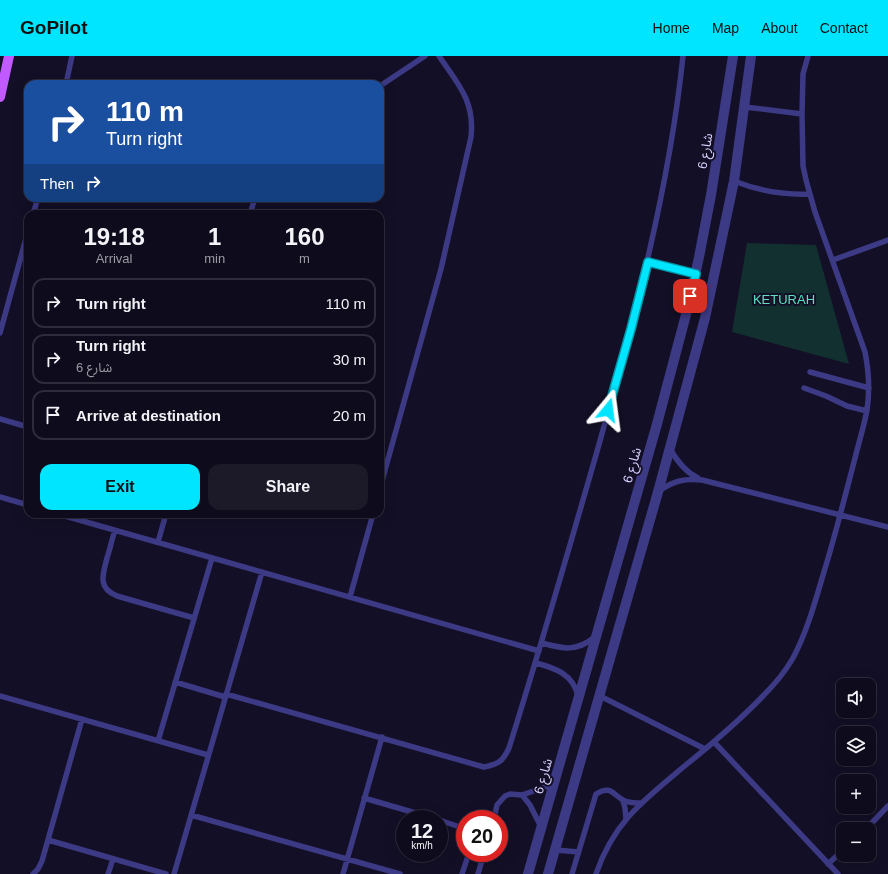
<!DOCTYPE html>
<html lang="en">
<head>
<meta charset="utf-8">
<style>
  :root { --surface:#0e0b1c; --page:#1c1929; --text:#f1f3f6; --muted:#9b9ba3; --line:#2e2b3b; --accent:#00e5ff }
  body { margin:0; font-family:Helvetica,"Noto Sans Arabic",sans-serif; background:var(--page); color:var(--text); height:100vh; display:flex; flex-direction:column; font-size:15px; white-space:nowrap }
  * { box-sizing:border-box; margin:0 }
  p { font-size:13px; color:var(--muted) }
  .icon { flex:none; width:22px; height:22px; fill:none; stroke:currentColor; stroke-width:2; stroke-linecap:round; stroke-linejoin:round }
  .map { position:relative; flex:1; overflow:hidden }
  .details { position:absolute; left:24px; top:154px; width:360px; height:308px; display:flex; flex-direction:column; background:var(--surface); border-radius:12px; box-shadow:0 4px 16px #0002,0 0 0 1px var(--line) }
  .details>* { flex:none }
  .top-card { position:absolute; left:24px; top:24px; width:360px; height:122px; border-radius:12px; box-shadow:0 4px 16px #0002,0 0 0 1px var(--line); background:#1a4fa0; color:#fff; overflow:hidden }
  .buttons { position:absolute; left:836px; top:622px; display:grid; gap:8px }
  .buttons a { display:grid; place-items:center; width:40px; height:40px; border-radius:8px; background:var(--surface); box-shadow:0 4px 16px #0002,0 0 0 1px var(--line); font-size:20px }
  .speed { position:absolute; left:396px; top:754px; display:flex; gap:8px; font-size:20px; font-weight:700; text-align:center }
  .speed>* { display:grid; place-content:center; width:52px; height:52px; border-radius:50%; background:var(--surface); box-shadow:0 4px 16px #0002,0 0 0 1px var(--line); line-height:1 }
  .speed small { font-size:10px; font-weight:400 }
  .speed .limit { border:6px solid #d22; background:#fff; color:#111 }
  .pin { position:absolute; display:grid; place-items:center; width:34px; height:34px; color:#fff; margin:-17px; border-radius:8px; box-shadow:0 2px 6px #0006 }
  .me { position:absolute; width:44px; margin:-22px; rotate:16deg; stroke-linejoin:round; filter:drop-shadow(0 0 3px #0008) }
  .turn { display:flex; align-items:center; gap:14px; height:84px; padding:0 16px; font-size:18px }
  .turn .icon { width:52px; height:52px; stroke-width:2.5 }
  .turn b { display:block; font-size:28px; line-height:34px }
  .then { display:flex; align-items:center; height:38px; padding:0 16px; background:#0003; gap:8px; font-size:15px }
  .eta { display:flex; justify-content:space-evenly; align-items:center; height:68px; text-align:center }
  .eta b { font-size:24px; font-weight:700; line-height:28px }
  .button { display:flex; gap:8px; margin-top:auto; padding:8px 16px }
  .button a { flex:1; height:46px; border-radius:12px; background:var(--accent); color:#111; font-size:16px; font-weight:700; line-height:46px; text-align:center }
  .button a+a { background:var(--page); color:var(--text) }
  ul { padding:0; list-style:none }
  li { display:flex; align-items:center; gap:12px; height:50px; margin:0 8px 6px; padding:0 8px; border:2px solid var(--line); border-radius:12px }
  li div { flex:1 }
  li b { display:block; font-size:15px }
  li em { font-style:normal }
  header { display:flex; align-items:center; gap:24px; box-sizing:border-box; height:56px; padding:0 20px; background:var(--accent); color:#111 }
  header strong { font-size:19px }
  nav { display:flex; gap:22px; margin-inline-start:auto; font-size:14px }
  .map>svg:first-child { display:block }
</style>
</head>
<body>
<header>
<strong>GoPilot</strong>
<nav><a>Home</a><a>Map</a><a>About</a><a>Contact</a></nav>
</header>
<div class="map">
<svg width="888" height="818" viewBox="0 0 888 818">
  <rect width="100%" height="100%" fill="#130f26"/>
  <path fill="#12302f" d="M747,187L816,189L849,308L732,276Z"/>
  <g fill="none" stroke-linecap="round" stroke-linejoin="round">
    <path stroke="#3d3a85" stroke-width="5.5" d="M66,28L72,0
      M380,30L425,0
      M745,51L802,58
      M734,125C759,135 782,139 809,138
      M33,158L38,142
      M250,158L255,142
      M833,204L888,184
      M648,206L695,218
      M0,277L28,175
      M810,316L869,332
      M804,332L826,340L847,350L867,355
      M0,363L28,371
      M670,393C677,405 685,416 698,422
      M380,432L441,213L471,81C475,45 458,28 439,0
      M659,435C673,425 685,422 702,424L888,471
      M0,441L28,449
      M58,458L539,595
      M115,474C112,483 110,493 107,502C103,518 97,532 117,540L194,562
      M158,486L166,458
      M350,541L373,458
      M542,587C563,593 576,596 595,581
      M536,607C555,612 573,618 578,640
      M175,626L225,641
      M226,638L484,711C499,708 503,705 509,692C540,593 569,493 598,392C634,263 669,134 683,0
      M0,640L208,699
      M600,640L705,693
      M158,685L212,502
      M714,686L838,818
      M522,739L530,749L540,769
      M364,742L436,763
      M623,745L625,752L626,763
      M191,759L400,818
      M494,763L497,749L505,740L510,738L522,739L554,728
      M439,764L460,771L465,776
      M866,773L888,750
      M48,784L166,818
      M556,794L578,796
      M828,808L843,794
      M33,818L38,813L42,805L82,663
      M108,818L113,803
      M174,818L262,516
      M343,818L382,681
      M462,818L469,797
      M478,818L484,797
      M572,818L596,738C612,728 613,740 625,745C630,747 635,747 641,747
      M596,818C614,765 645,743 687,708C713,687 739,665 762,641C774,629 785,616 793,602C809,572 817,538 827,506C837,472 846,437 855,402C859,386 864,370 867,354C870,334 869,316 865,296L815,156L806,124L803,110L802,58L803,18L808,0"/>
    <path stroke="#3d3a85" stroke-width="10" d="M528,818L657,368L688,251L699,201L711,139L733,0
      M548,818L658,436L705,262L734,125L751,0"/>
    <path stroke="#c25bff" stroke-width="10" d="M0,41L9,0"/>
  </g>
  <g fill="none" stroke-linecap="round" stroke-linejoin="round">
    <g stroke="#0095a6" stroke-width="10">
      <path id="route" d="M608,354L631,273L648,206L696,218L690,240"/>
    </g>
    <use href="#route" stroke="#00e5ff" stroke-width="7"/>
  </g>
  <g text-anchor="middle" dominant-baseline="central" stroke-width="4" stroke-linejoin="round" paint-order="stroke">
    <g font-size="13" fill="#d9d4ff" stroke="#130f26">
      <text transform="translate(705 95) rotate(-80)">شارع 6</text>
      <text transform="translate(632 409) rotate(-74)">شارع 6</text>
      <text transform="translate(543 720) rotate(-74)">شارع 6</text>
    </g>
    <g font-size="13" fill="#5fe0c0" stroke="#130f26">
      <text x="784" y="243">KETURAH</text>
    </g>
  </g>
</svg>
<div class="buttons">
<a><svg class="icon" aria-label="sound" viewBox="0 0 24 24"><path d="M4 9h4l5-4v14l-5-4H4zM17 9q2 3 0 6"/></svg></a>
<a><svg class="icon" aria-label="layers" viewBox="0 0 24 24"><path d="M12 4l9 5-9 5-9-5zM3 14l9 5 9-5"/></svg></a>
<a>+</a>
<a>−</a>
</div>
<div class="speed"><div>12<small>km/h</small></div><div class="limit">20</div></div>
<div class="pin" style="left:690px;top:240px;background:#d93025"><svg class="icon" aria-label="arrive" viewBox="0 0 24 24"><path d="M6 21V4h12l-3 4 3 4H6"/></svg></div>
<svg class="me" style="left:608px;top:354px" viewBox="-20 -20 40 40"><path d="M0-17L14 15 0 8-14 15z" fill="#00e5ff" stroke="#fff" stroke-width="4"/></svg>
<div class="top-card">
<div class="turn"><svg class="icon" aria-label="right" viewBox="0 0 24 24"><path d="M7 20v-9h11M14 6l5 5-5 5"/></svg><div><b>110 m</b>Turn right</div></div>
<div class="then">Then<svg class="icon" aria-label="right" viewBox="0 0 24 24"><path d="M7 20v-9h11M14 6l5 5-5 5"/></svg></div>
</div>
<section class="details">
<div class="eta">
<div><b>19:18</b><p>Arrival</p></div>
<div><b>1</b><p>min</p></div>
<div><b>160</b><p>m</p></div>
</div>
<ul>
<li><svg class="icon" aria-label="right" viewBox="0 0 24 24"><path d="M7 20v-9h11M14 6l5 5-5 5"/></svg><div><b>Turn right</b></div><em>110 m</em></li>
<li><svg class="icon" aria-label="right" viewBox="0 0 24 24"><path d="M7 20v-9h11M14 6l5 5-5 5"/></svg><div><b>Turn right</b><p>شارع 6</p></div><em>30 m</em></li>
<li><svg class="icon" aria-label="arrive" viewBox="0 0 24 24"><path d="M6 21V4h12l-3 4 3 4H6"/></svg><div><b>Arrive at destination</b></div><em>20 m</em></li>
</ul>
<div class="button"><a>Exit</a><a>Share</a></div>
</section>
</div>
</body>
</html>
